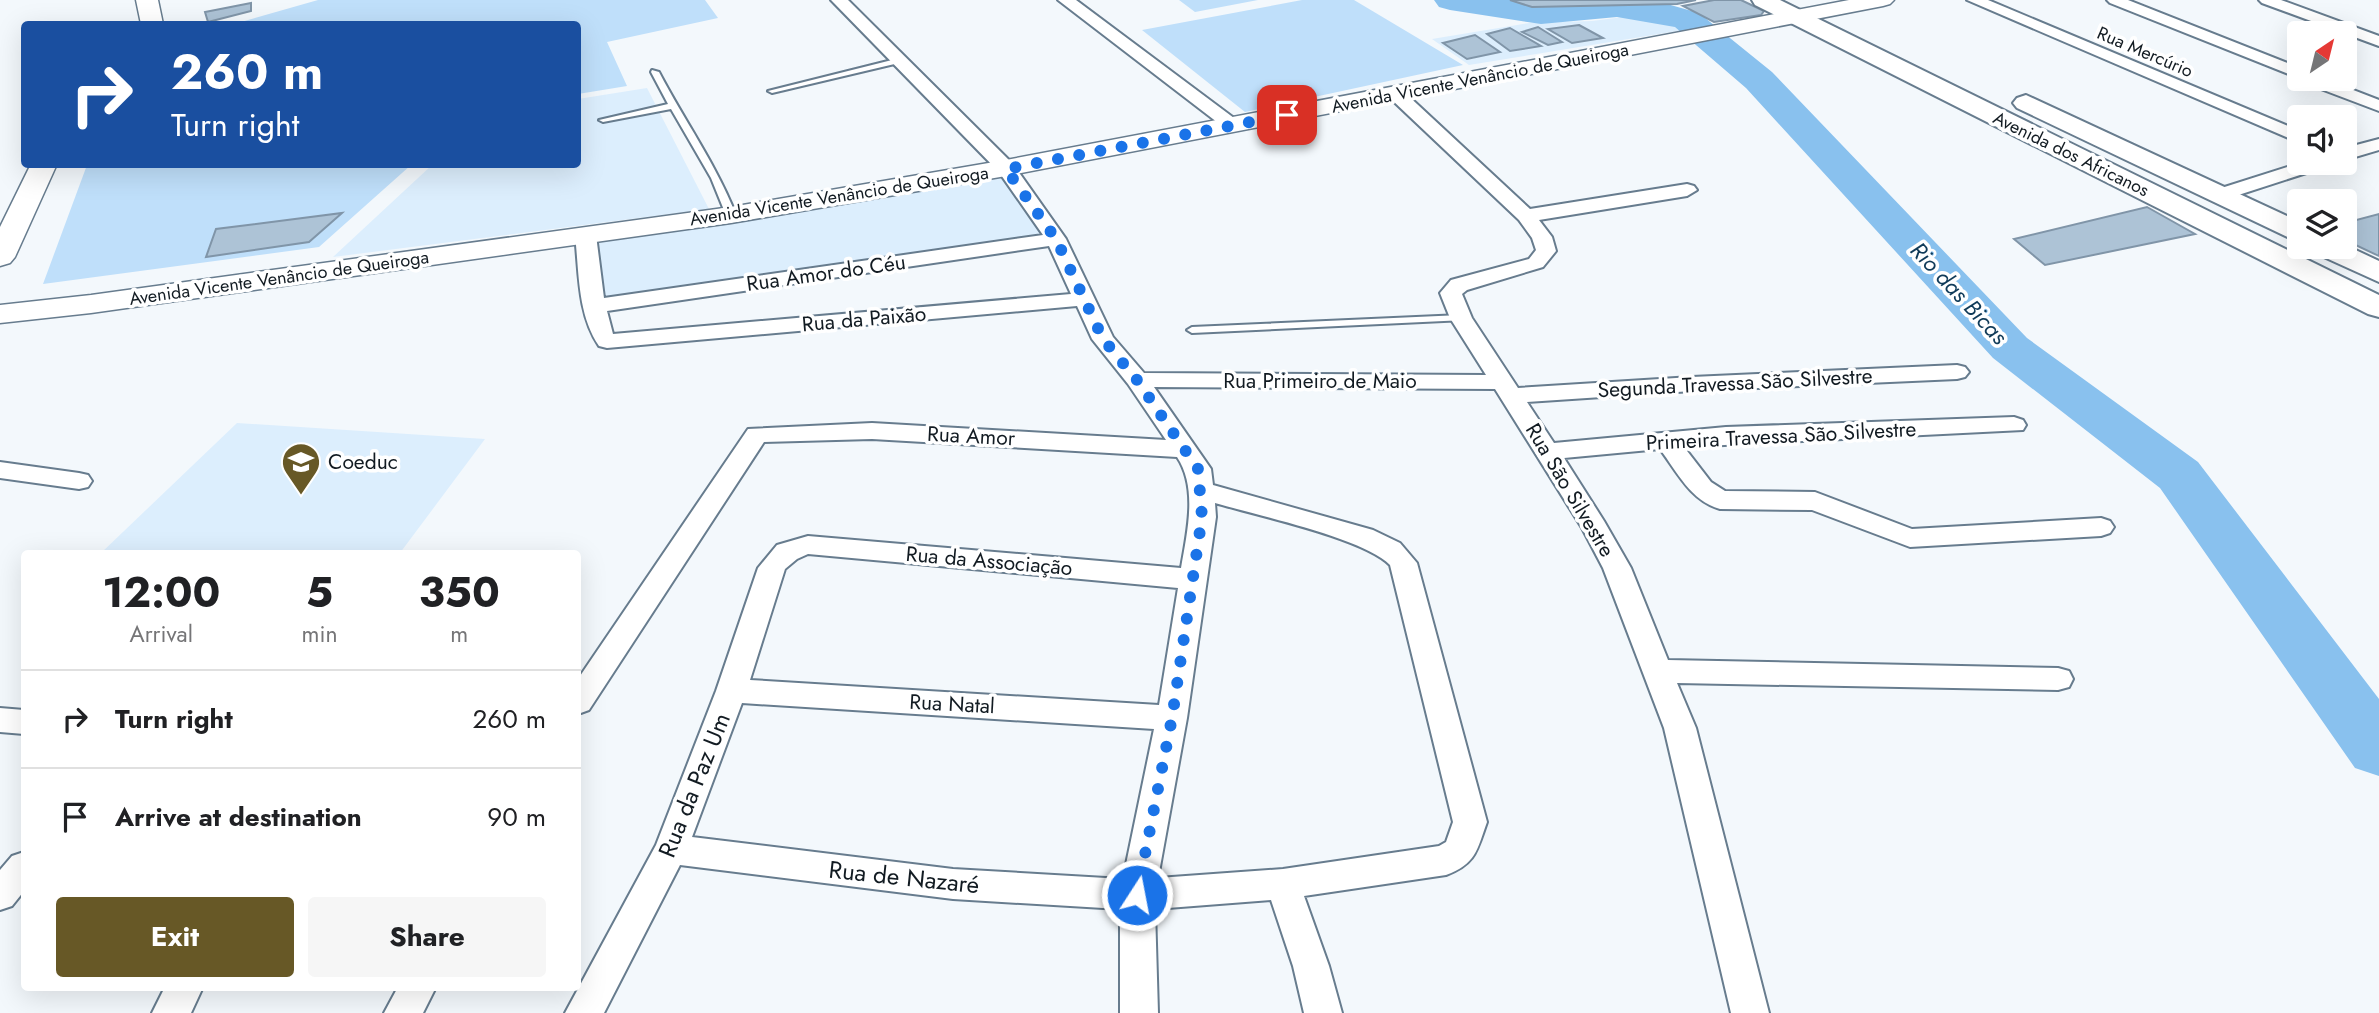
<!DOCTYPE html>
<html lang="en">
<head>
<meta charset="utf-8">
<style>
  :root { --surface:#fff; --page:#f6f6f6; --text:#202124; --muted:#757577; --line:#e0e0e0; --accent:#675826 }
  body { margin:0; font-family:Jost,sans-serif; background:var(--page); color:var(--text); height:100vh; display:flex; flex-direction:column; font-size:26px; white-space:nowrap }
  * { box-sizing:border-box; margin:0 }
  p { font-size:23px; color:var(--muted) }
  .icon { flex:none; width:38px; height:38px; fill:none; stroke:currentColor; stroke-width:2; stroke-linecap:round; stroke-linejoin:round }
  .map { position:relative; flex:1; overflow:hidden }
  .sheet { position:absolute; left:21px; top:550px; width:560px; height:441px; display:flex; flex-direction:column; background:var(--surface); border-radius:7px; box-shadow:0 7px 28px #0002 }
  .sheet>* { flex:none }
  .guide { position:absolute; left:21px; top:21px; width:560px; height:147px; border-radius:7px; box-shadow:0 7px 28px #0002; background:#1a4fa0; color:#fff; overflow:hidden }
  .needle { width:46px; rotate:35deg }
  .controls { position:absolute; left:2287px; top:21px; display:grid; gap:14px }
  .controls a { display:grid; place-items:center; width:70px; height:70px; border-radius:7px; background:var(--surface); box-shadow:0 7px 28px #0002; font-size:35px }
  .pin { position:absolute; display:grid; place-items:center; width:60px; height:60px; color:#fff; margin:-30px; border-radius:14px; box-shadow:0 4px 10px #0006 }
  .me { position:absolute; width:77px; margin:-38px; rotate:11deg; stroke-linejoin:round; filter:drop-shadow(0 0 5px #0008) }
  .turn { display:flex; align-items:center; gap:24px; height:147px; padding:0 35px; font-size:32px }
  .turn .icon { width:91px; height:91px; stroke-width:2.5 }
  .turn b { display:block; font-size:49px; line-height:60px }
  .eta { display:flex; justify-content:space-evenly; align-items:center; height:119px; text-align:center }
  .eta b { font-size:42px; font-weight:700; line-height:49px }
  .action { display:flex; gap:14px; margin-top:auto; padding:14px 35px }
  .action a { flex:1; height:80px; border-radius:7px; background:var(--accent); color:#fff; font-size:28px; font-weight:700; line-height:80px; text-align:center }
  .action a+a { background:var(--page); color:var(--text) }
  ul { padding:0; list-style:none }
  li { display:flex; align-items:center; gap:21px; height:98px; padding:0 35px; border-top:2px solid var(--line) }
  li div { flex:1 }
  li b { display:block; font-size:26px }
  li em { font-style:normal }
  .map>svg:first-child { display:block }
</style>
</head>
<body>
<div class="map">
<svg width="2379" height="1013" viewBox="0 0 2379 1013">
  <rect width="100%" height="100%" fill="#f3f8fc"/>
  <path fill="#dceefd" d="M1639,15L1651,16L1662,22H1675L1690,29L1469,65L1432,39L1529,23L1592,21Z
    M647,88L709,209L333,257L432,165L578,164V99Z
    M1006,168L1056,239L595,306L586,235Z
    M237,423L485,439L400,553H101Z"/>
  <path fill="#bfdffa" d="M318,0H705L718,18L607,42L627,86L578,94V24H234Z
    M1179,0H1258L1195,12Z
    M1302,0H1354L1463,65L1245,112L1142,30Z
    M87,165H411L319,247L43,284Z"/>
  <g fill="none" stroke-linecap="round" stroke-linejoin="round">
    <path fill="#89c1ee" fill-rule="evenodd" d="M1434,0H1514L1541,4L1586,0H1637L1667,4L1699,13L1772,72L2027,338L2198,462L2379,699V776L2355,768L2160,488L1993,358L1746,88L1675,27L1617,17L1541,24L1450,10L1439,7Z"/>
  </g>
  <path fill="#adc3d6" stroke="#8095a8" stroke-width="2" d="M1510,0H1696L1677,4L1532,7Z
    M1714,0H1741L1764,11L1761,15L1714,22L1683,6Z
    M251,3V11L208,22L205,12Z
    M1579,25L1603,38L1572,43L1548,29Z
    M1538,27L1562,42L1548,45L1522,32Z
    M1510,28L1541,46L1510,51L1487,34Z
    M1475,35L1500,52L1467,59L1443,43Z
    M2147,207L2195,234L2045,265L2014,239Z
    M342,213L309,242L206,257L216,229Z
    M2379,214V256L2345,240V223Z"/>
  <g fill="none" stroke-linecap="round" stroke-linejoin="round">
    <g stroke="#677c8e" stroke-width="4">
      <path id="lane" d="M900,58L904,60L903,62L772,93L768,91Z
        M652,70L659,72C684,120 716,164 736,215L734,217H728L726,215L711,178L671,109L603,122L599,120L668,104L651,72Z
        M1461,315L1466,318L1465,320L1192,333L1187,330L1192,327Z"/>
    </g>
    <g stroke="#677c8e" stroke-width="4">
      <path id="street" d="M831,0H848L1013,164L1066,239L1113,337L1144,373L1486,375L1450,318L1440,293L1451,280L1529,259L1536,250L1532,238L1519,220L1391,99L1388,95L1391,91H1403L1530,209L1687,184L1694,186L1697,190L1687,196L1539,220L1552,237L1556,251L1543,267L1467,290L1462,294L1472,318L1518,388L1692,377L1957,365L1965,367L1969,372L1965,377L1957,379L1692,391L1527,402L1554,443L1726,427L2014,417L2023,420L2026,425L2023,430L1684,447L1711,482L1725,491L1815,492L1912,529L2101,518L2110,521L2114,527L2110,533L2101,536L1910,547L1812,510L1720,509C1691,501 1677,472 1660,449L1564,458L1604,521L1631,568L1668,660L2058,668L2069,671L2073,679L2069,687L2058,690L1677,683L1696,728L1769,1013H1731L1664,728L1603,568L1582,528L1495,389L1154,387L1211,469L1213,485L1373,530L1400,543L1417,563L1487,822C1477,850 1476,864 1446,875L1304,896L1329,966L1342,1013H1304L1293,966L1271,900L1155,909L1158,1013H1120V909L953,899L680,865L604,1013H565L656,845L716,691L758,568L777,545L808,536L1181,568C1187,533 1198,488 1177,457L872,439L764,442L589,710L578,714V679L748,429L872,423L1166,440L1128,384L1092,339L1077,306L607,348L599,346C579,317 579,278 576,245V235L579,231H593L596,235L604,298L1043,235L999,172ZM1049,246L1071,294L613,334L607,311ZM1215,503C1255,515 1364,538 1390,565L1453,822L1446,842L1439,846L1283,869L1158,878L1187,718L1216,517ZM808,554L1178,588L1159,705L750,680L785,569L797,559ZM742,703L1154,729L1123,879L953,869L692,837Z
        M1058,0H1076L1238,121L1241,125L1238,129H1226Z
        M1967,0H1988L2300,131V143Z
        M2107,0H2128L2300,68L2301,79L2110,3Z
        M2259,0H2281L2379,36V46L2262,3Z
        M2303,79H2325L2379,100V111L2305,83Z
        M2379,139V150L2345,160V148Z
        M2300,163H2327L2325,167L2226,199L2219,201L2209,195L2212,191Z
        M0,462L79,473L88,475L92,481L88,487L79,489L0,478Z
        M0,708L24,710V734L0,732Z
        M24,852V891L12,906L0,910V870L12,856Z
        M165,987H203L191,1013H152Z
        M398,987H436L423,1013H384Z"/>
    </g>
    <g stroke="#677c8e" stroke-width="3">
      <path id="secondary" d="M136,0H158L163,24H141Z
        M1849,0H1894L1890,4L1883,6L1006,176L731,223L91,313L0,323V305L91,295L731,207L1006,160Z
        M31,164H57L15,257L10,263L0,266V227Z"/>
    </g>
    <g stroke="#677c8e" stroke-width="4">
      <path id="primary" d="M1752,0H1780L2379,295V317L2368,314L1755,5Z
        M2026,95L2300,222V243L2017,108L2013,103L2017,98Z
        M2345,245L2379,261V282L2315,253L2311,247H2345Z"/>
    </g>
    <use href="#lane" fill="#fff" fill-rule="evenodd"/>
    <use href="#street" fill="#fff" fill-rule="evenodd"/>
    <use href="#secondary" fill="#fff" fill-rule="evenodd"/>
    <use href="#primary" fill="#fff" fill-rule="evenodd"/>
  </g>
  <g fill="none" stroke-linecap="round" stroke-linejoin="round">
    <path stroke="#1a73e8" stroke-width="12" stroke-dasharray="0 21.6" d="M1137,895L1172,718L1202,517L1198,469L1137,380L1103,339L1056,239L1006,169L1287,115"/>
  </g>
  <defs>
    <g id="school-pin" transform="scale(2.0125)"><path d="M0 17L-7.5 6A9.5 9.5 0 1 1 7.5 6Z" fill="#675826" stroke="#fff"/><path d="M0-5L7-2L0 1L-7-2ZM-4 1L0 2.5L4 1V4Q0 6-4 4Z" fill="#fff"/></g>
  </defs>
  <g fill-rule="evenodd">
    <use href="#school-pin" x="301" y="462"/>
  </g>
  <g text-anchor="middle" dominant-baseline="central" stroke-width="7" stroke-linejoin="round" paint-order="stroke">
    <g font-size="18" fill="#121b22" stroke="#fff">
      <text transform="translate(2145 52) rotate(23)">Rua Mercúrio</text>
      <text transform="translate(1480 78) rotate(-11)">Avenida Vicente Venâncio de Queiroga</text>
      <text transform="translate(2071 154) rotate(26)">Avenida dos Africanos</text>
      <text transform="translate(839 196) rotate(-9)">Avenida Vicente Venâncio de Queiroga</text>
      <text transform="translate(279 278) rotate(-8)">Avenida Vicente Venâncio de Queiroga</text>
    </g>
    <g font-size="21" fill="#121b22" stroke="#fff">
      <text transform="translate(826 273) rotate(-8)">Rua Amor do Céu</text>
      <text transform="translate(864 319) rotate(-5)">Rua da Paixão</text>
      <text x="1320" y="381">Rua Primeiro de Maio</text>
      <text transform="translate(1735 383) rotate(-3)">Segunda Travessa São Silvestre</text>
      <text transform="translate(971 436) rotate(3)">Rua Amor</text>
      <text transform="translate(1781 436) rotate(-3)">Primeira Travessa São Silvestre</text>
      <text transform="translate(1570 490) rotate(59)">Rua São Silvestre</text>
      <text transform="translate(989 561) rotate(5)">Rua da Associação</text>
      <text transform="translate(952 704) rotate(3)">Rua Natal</text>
    </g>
    <g font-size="21" fill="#121b22" stroke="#fff" text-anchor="start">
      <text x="328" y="462">Coeduc</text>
    </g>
    <g font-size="23" font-style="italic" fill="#103b59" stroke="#fff">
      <text transform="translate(1959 293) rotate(47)">Rio das Bicas</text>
    </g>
    <g font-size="24" fill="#121b22" stroke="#fff">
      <text transform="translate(694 785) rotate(-68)">Rua da Paz Um</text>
      <text transform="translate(904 877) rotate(6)">Rua de Nazaré</text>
    </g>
  </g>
</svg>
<div class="controls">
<a><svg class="needle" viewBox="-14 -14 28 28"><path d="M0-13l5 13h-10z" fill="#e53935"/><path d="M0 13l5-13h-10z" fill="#757577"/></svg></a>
<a><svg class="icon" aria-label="sound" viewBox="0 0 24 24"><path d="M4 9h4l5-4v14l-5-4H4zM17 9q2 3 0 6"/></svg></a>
<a><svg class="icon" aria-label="layers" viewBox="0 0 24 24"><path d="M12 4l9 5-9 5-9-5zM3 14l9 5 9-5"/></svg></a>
</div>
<div class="pin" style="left:1287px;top:115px;background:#d93025"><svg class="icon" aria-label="arrive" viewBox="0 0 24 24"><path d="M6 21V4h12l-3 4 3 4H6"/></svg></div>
<svg class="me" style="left:1137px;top:895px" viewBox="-20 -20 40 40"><circle r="17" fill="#1a73e8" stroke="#fff" stroke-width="3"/><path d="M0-11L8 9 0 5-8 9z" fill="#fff"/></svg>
<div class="guide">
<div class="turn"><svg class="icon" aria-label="right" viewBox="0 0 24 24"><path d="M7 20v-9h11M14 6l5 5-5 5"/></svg><div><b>260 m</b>Turn right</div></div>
</div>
<section class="sheet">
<div class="eta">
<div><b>12:00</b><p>Arrival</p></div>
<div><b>5</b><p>min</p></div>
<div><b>350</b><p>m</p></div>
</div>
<ul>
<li><svg class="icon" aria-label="right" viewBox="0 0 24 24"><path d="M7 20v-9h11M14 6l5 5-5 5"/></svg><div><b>Turn right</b></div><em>260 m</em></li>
<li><svg class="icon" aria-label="arrive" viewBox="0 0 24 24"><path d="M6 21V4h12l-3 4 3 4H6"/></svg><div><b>Arrive at destination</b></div><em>90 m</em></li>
</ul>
<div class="action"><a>Exit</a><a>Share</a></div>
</section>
</div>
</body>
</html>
